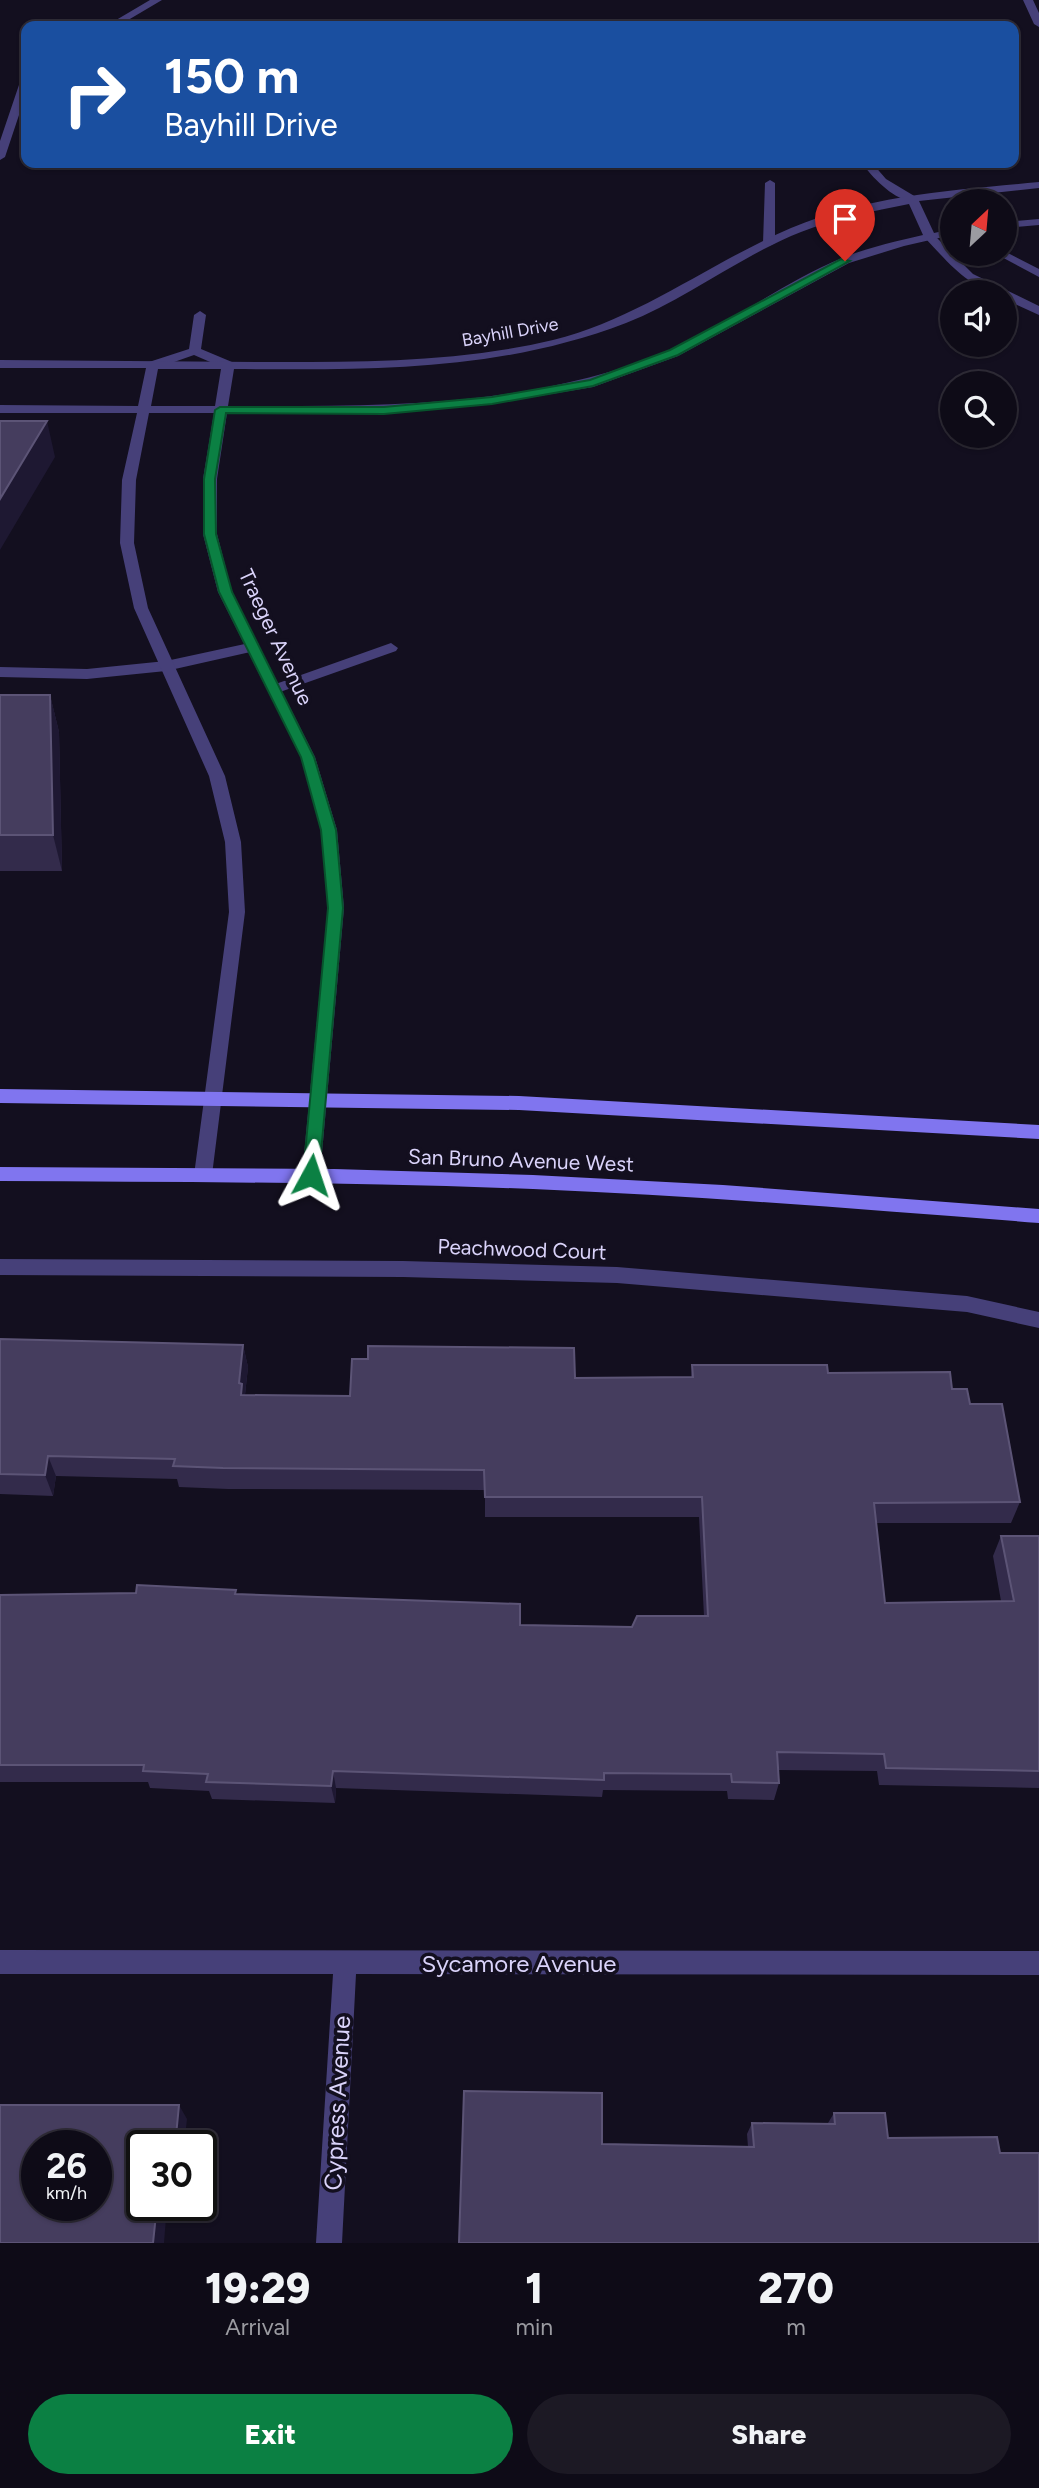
<!DOCTYPE html>
<html lang="en">
<head>
<meta charset="utf-8">
<style>
  :root { --surface:#0e0b17; --page:#1c1924; --text:#f1f3f6; --muted:#9b9ba1; --line:#2e2b36; --accent:#0b8043 }
  body { margin:0; font-family:Figtree,sans-serif; background:var(--page); color:var(--text); height:100vh; display:flex; flex-direction:column; font-size:26px; white-space:nowrap }
  * { box-sizing:border-box; margin:0 }
  p { font-size:23px; color:var(--muted) }
  .icon { flex:none; width:38px; height:38px; fill:none; stroke:currentColor; stroke-width:2; stroke-linecap:round; stroke-linejoin:round }
  .map { position:relative; height:2243px; overflow:hidden }
  .side { display:flex; flex-direction:column; background:var(--surface); flex:1 }
  .side>* { flex:none }
  .guide { position:absolute; left:21px; top:21px; width:998px; height:147px; border-radius:14px; box-shadow:0 2px 5px #0004,0 0 0 2px var(--line); background:#1a4fa0; color:#fff; overflow:hidden }
  .needle { width:46px; rotate:26deg }
  .controls { position:absolute; left:940px; top:189px; display:grid; gap:14px }
  .controls a { display:grid; place-items:center; width:77px; height:77px; border-radius:50%; background:var(--surface); box-shadow:0 2px 5px #0004,0 0 0 2px var(--line); font-size:35px }
  .speed { position:absolute; left:21px; top:2130px; display:flex; gap:14px; font-size:35px; font-weight:700; text-align:center }
  .speed>* { display:grid; place-content:center; width:91px; height:91px; border-radius:50%; background:var(--surface); box-shadow:0 2px 5px #0004,0 0 0 2px var(--line); line-height:1 }
  .speed small { font-size:18px; font-weight:400 }
  .speed .limit { border:4px solid #111; border-radius:10px; background:#fff; color:#111 }
  .pin { position:absolute; display:grid; place-items:center; width:60px; height:60px; color:#fff; margin:-72px -30px; border-radius:50% 50% 50% 0; rotate:-45deg; box-shadow:0 0 7px #0007 }
  .pin .icon { rotate:45deg }
  .me { position:absolute; width:77px; margin:-38px; rotate:5deg; stroke-linejoin:round; filter:drop-shadow(0 0 5px #0008) }
  .turn { display:flex; align-items:center; gap:24px; height:147px; padding:0 28px; font-size:32px }
  .turn .icon { width:91px; height:91px; stroke-width:2.5 }
  .turn b { display:block; font-size:49px; line-height:60px }
  .eta { display:flex; justify-content:space-evenly; align-items:center; height:119px; text-align:center }
  .eta b { font-size:42px; font-weight:800; line-height:49px }
  .primary-button { display:flex; gap:14px; margin-top:auto; padding:14px 28px }
  .primary-button a { flex:1; height:80px; border-radius:42px; background:var(--accent); color:#fff; font-size:28px; font-weight:800; line-height:80px; text-align:center }
  .primary-button a+a { background:var(--page); color:var(--text) }
  .map>svg:first-child { display:block }
</style>
</head>
<body>
<div class="map">
<svg width="1039" height="2243" viewBox="0 0 1039 2243">
  <rect width="100%" height="100%" fill="#130f1f"/>
  <g fill="none" stroke-linecap="round" stroke-linejoin="round">
    <path fill="#464079" fill-rule="evenodd" d="M150,0H162L118,26H106Z
      M1023,0H1033L1039,13V27L1034,24Z
      M26,76V94L5,157L0,160V141L21,79Z
      M865,164H873L886,179L916,197V201C897,203 875,180 864,166Z
      M770,180L775,183V243L769,246L763,243L765,183Z
      M926,235H934L973,274L1039,306V315L1004,299V292C971,292 948,262 926,239Z
      M1004,251L1039,269V277L996,254H1004Z
      M200,311L206,315L201,349L232,362V368H224L194,355L157,368H149V362L189,349L194,315Z
      M254,642L259,644V650L166,671L87,679L0,677V667L87,669L166,661Z
      M391,643L398,648L396,651L280,692L275,694L268,689L270,686Z"/>
    <path fill="#464079" fill-rule="evenodd" d="M1039,182V188L919,201L934,233L952,229V235L904,246L849,263L678,356L593,387L492,404L384,414L227,413L217,479V534L232,592L315,757L337,830L344,908L320,1175L317,1180H305L302,1175L328,908L321,830L301,757L218,592L203,534V479L214,413H149L136,480L134,543L148,608L225,776L241,842L245,912L212,1175L209,1180H197L194,1175L229,912L225,842L209,776L134,608L120,543L122,480L137,413H0V405L138,406L146,368H0V360C86,361 172,361 258,362C357,362 456,363 553,340C639,319 711,262 791,228C869,195 956,190 1039,182ZM909,204L923,235C896,241 867,248 842,258C781,283 728,326 668,351C529,409 376,406 228,406L234,369C369,370 498,372 626,323C687,299 740,256 801,232C835,219 873,211 909,204ZM158,369H221L215,406H151Z
      M1039,219V225L1004,228V222Z
      M0,1259L403,1261L617,1267L967,1296L1039,1312V1328L967,1312L617,1283L403,1277L0,1275Z
      M0,1950L1039,1951V1975L356,1974L342,2243H316L333,1974H0Z"/>
    <path fill="#8075ef" fill-rule="evenodd" d="M0,1089L519,1096L1039,1125V1139L519,1110L0,1103Z
      M0,1167L334,1169L533,1175L723,1185L1039,1209V1223C871,1210 702,1196 533,1189C356,1182 178,1182 0,1181Z"/>
  </g>
  <path fill="#332b4b" d="M0,695H50L59,732L62,871H0Z
    M0,1339L243,1345L248,1367L245,1395L350,1396L575,1378L691,1377L692,1365L828,1373L952,1389L970,1404L1020,1502L1011,1523H876L885,1603L1001,1601L993,1556L1001,1536H1039V1788L879,1785L877,1771L778,1770L779,1783L774,1800L728,1799L727,1791L603,1790L602,1797L336,1788L335,1803L212,1799L209,1791L150,1788L148,1782H0V1595L237,1594L520,1625L632,1627L704,1616L699,1517H485V1490L228,1489L179,1487L177,1479L56,1476L53,1496L0,1494Z
    M834,2113L888,2138L1000,2153L1039,2243L602,2144L748,2147L747,2134L752,2123H828Z"/>
  <path fill="#1e1832" d="M47,421L55,457L0,550V499Z
    M50,695L59,732L62,871L53,835Z
    M243,1345L248,1367L245,1394L246,1416L239,1383Z
    M48,1456L56,1476L53,1496L45,1475Z
    M333,1771L336,1788L335,1803L331,1786Z
    M179,2105L187,2119L184,2146H175Z
    M157,2205H167L164,2243H153Z"/>
  <path fill="#453d5e" stroke="#5c5476" stroke-width="2" fill-rule="evenodd" d="M0,421H47L0,499Z
    M0,695H50L53,835H0Z
    M0,1339L243,1345L239,1383L242,1384L241,1395L350,1396L352,1359H368V1346L574,1348L575,1378L693,1377L692,1365H827L828,1373L950,1372L952,1389H967L970,1404H1002L1020,1502L874,1503L885,1603L1014,1601L1001,1536H1039V1771L886,1768L884,1754L777,1752L779,1783L732,1782L731,1774L604,1773V1780L333,1771L331,1786L206,1782L208,1774L143,1771L144,1765H0V1595L136,1593L137,1585L236,1590L235,1594L520,1604V1625L632,1627L637,1616H708L702,1497H485L484,1470L223,1468L173,1466L175,1459L48,1456L45,1475L0,1474Z
    M464,2091L602,2093V2144L754,2147L752,2123L835,2124L834,2113H885L888,2138L997,2137L1000,2153H1039V2243H459Z
    M0,2105H179L175,2146H142V2205H157L153,2243H0ZM37,2146H96V2205H37Z"/>
  <path fill="#0b8043" stroke="#07532c" stroke-width="2" d="M841,259L850,261L678,355L593,386L492,404L384,414L226,413L215,479L216,534L232,592L314,757L336,830L343,908L319,1175L317,1180H306L303,1175L328,908L321,830L301,757L219,592L204,534V479L215,410L220,407H384L492,397L590,380L670,350Z"/>
  <g text-anchor="middle" dominant-baseline="central" stroke-width="7" stroke-linejoin="round" paint-order="stroke">
    <g font-size="18" fill="#dad3fa" stroke="#130f1f">
      <text transform="translate(510 332) rotate(-10)">Bayhill Drive</text>
    </g>
    <g font-size="21" fill="#dad3fa" stroke="#130f1f">
      <text transform="translate(276 637) rotate(65)">Traeger Avenue</text>
      <text transform="translate(521 1160) rotate(2)">San Bruno Avenue West</text>
      <text transform="translate(522 1249) rotate(2)">Peachwood Court</text>
    </g>
    <g font-size="24" fill="#dad3fa" stroke="#130f1f">
      <text x="519" y="1963">Sycamore Avenue</text>
      <text transform="translate(337 2103) rotate(-87)">Cypress Avenue</text>
    </g>
  </g>
</svg>
<div class="controls">
<a><svg class="needle" viewBox="-14 -14 28 28"><path d="M0-13l5 13h-10z" fill="#e53935"/><path d="M0 13l5-13h-10z" fill="#9b9ba1"/></svg></a>
<a><svg class="icon" aria-label="sound" viewBox="0 0 24 24"><path d="M4 9h4l5-4v14l-5-4H4zM17 9q2 3 0 6"/></svg></a>
<a><svg class="icon" aria-label="search" viewBox="0 0 24 24"><circle cx="10" cy="10" r="6"/><path d="M15 15l6 6"/></svg></a>
</div>
<div class="speed"><div>26<small>km/h</small></div><div class="limit">30</div></div>
<div class="pin" style="left:845px;top:261px;background:#d93025"><svg class="icon" aria-label="arrive" viewBox="0 0 24 24"><path d="M6 21V4h12l-3 4 3 4H6"/></svg></div>
<svg class="me" style="left:311px;top:1175px" viewBox="-20 -20 40 40"><path d="M0-17L14 15 0 8-14 15z" fill="#0b8043" stroke="#fff" stroke-width="4"/></svg>
<div class="guide">
<div class="turn"><svg class="icon" aria-label="right" viewBox="0 0 24 24"><path d="M7 20v-9h11M14 6l5 5-5 5"/></svg><div><b>150 m</b>Bayhill Drive</div></div>
</div>
</div>
<section class="side">
<div class="eta">
<div><b>19:29</b><p>Arrival</p></div>
<div><b>1</b><p>min</p></div>
<div><b>270</b><p>m</p></div>
</div>
<div class="primary-button"><a>Exit</a><a>Share</a></div>
</section>
</body>
</html>
